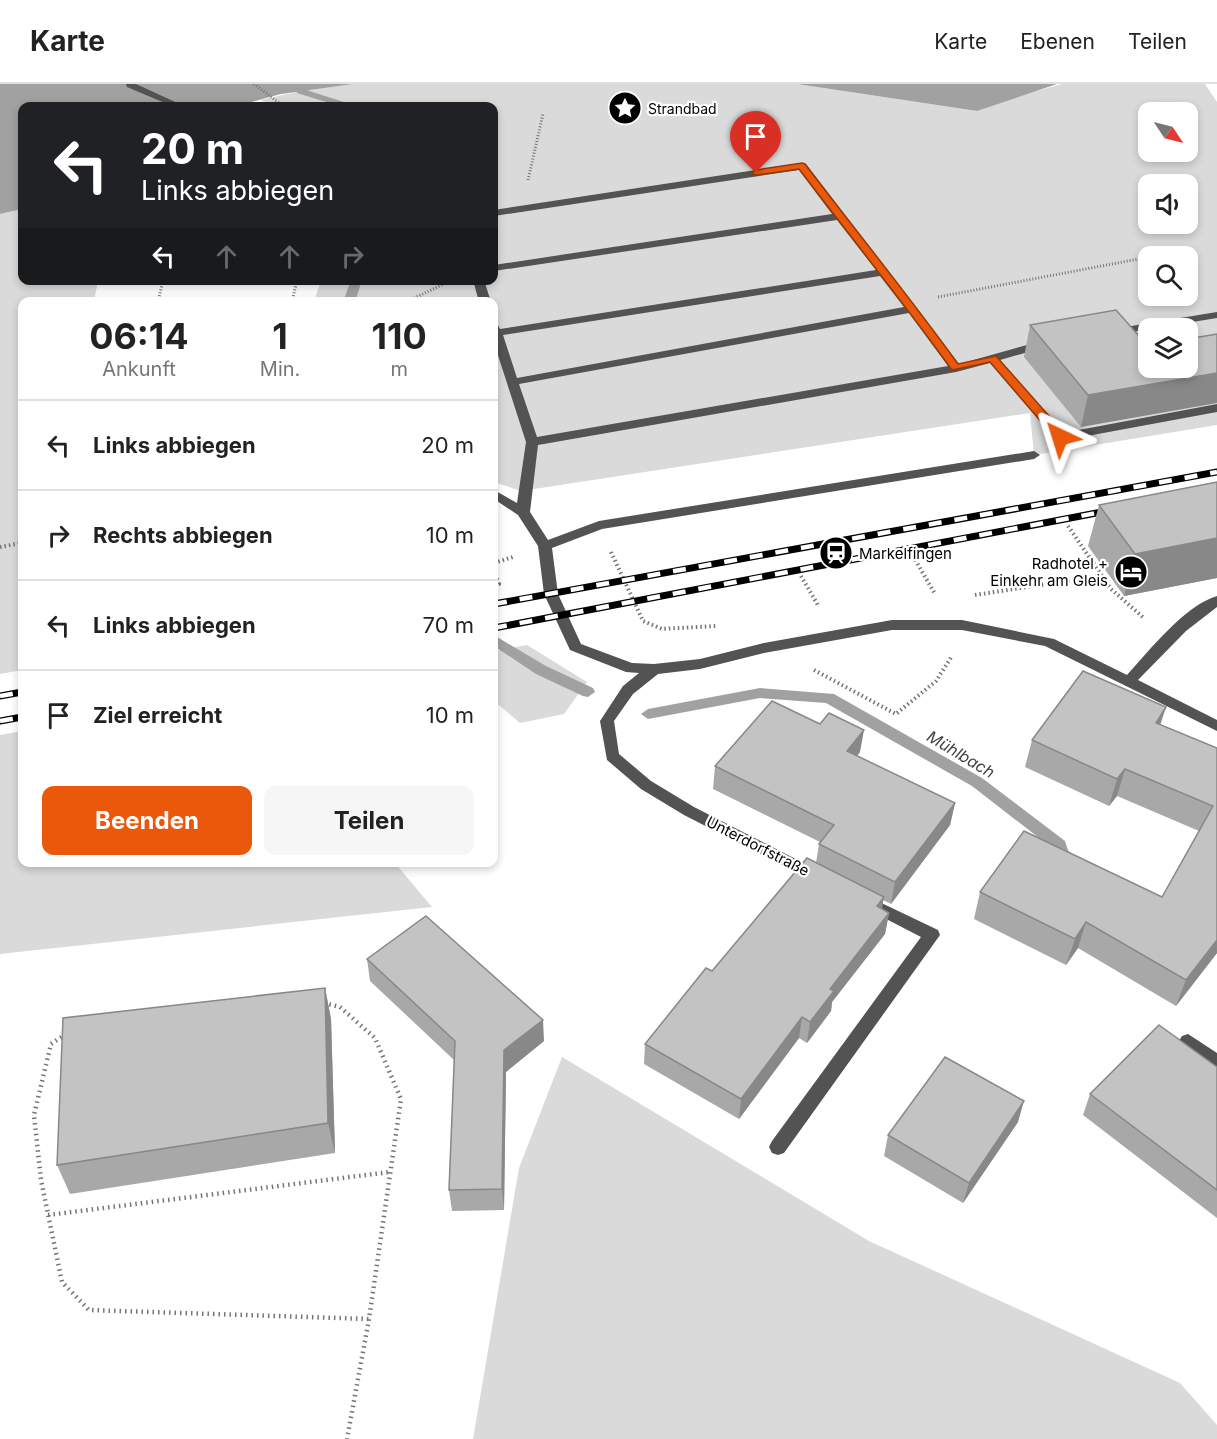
<!DOCTYPE html>
<html lang="de">
<head>
<meta charset="utf-8">
<style>
  :root { --surface:#fff; --page:#f6f6f6; --text:#222; --muted:#767676; --line:#e0e0e0; --accent:#ea580c }
  body { margin:0; font-family:Inter,sans-serif; background:var(--page); color:var(--text); height:100vh; display:flex; flex-direction:column; font-size:22px; white-space:nowrap }
  * { box-sizing:border-box; margin:0 }
  p { font-size:20px; color:var(--muted) }
  .icon { flex:none; width:33px; height:33px; fill:none; stroke:currentColor; stroke-width:2; stroke-linecap:round; stroke-linejoin:round }
  .map { position:relative; flex:1; overflow:hidden }
  .details { position:absolute; left:18px; top:213px; width:480px; height:570px; display:flex; flex-direction:column; background:var(--surface); border-radius:12px; box-shadow:0 3px 9px #0003 }
  .details>* { flex:none }
  .guide { position:absolute; left:18px; top:18px; width:480px; height:183px; border-radius:12px; box-shadow:0 3px 9px #0003; background:#202124; color:#fff; overflow:hidden }
  .needle { width:39px; rotate:125deg }
  .controls { position:absolute; left:1138px; top:18px; display:grid; gap:12px }
  .controls a { display:grid; place-items:center; width:60px; height:60px; border-radius:12px; background:var(--surface); box-shadow:0 3px 9px #0003; font-size:30px }
  .pin { position:absolute; display:grid; place-items:center; width:51px; height:51px; color:#fff; margin:-62px -26px; border-radius:50% 50% 50% 0; rotate:-45deg; box-shadow:0 0 6px #0007 }
  .pin .icon { rotate:45deg }
  .me { position:absolute; width:66px; margin:-33px; rotate:319deg; stroke-linejoin:round; filter:drop-shadow(0 0 4px #0008) }
  .turn { display:flex; align-items:center; gap:21px; height:126px; padding:0 24px; font-size:27px }
  .turn .icon { width:78px; height:78px; stroke-width:2.5 }
  .turn b { display:block; font-size:42px; line-height:51px }
  .lanes { display:flex; align-items:center; height:57px; padding:0 24px; background:#0003; justify-content:center; gap:30px; direction:ltr }
  .lanes .off { opacity:.35 }
  .eta { display:flex; justify-content:space-evenly; align-items:center; height:102px; text-align:center }
  .eta b { font-size:36px; font-weight:700; line-height:42px }
  .action { display:flex; gap:12px; margin-top:auto; padding:12px 24px }
  .action a { flex:1; height:69px; border-radius:12px; background:var(--accent); color:#fff; font-size:24px; font-weight:700; line-height:69px; text-align:center }
  .action a+a { background:var(--page); color:var(--text) }
  ul { padding:0; list-style:none }
  li { display:flex; align-items:center; gap:18px; height:90px; padding:0 24px; border-top:2px solid var(--line) }
  li div { flex:1 }
  li b { display:block; font-size:22px }
  li em { font-style:normal }
  header { display:flex; align-items:center; gap:36px; box-sizing:border-box; height:84px; padding:0 30px; background:var(--surface); border-bottom:2px solid var(--line) }
  header strong { font-size:28px }
  nav { display:flex; gap:33px; margin-inline-start:auto; font-size:21px }
  .map>svg:first-child { display:block }
</style>
</head>
<body>
<header>
<strong>Karte</strong>
<nav><a>Karte</a><a>Ebenen</a><a>Teilen</a></nav>
</header>
<div class="map">
<svg width="1217" height="1355" viewBox="0 0 1217 1355">
  <rect width="100%" height="100%" fill="#fff"/>
  <path fill="#dadada" fill-rule="evenodd" d="M353,0H797L977,27L1014,13L1062,0H1205L1217,18V341L1034,371L1030,329L521,407L494,398V218L314,217L321,197L494,196V22H347L307,9L333,22H273L261,16L300,7ZM1149,28H1188V68H1149ZM1149,100H1188V140H1149ZM1149,172H1188V212H1149ZM1149,244H1188V284H1149Z
    M22,125V196L98,197L94,217L22,218V586L0,590V130Z
    M527,561L587,598L564,630L520,639L494,617V567Z
    M22,647V778L395,779L432,823L0,870V651Z
    M562,973L869,1157L1180,1299L1217,1341V1355H473L519,1084Z"/>
  <path fill="#a1a1a1" d="M0,0H353L281,10L236,22H22V125L0,130Z
    M797,0H1057L977,27Z"/>
  <g fill="none" stroke-linecap="round" stroke-linejoin="round">
    <path fill="#a1a1a1" fill-rule="evenodd" d="M300,4L350,20L352,22H339L297,9V5Z
      M351,196H362L355,218H343Z
      M497,553L546,582L593,604L595,608L588,613L583,612L536,590L494,562V554Z
      M760,604L834,610L982,694L1065,757L1073,781L1071,785H1059L1052,764L972,702L826,619L760,614L648,635L641,630L648,625Z"/>
    <path stroke="#757575" stroke-width="3" stroke-dasharray="1 2" stroke-linecap="butt" d="M254,0L283,22
      M528,96L543,30
      M1149,172L1183,166
      M938,213L1149,173
      M158,218L163,196
      M292,218L297,196
      M406,218L450,197"/>
    <path stroke="#757575" stroke-width="4" stroke-dasharray="1.5 3" stroke-linecap="butt" d="M1068,442L1111,505L1145,535
      M0,463L22,459
      M611,468L643,537L662,545L716,542
      M913,472L935,510
      M494,479L513,473
      M494,486L499,500L494,501
      M801,492L819,523
      M975,511L1099,492
      M814,586L896,630L936,597L952,572"/>
    <path stroke="#757575" stroke-width="4.5" stroke-dasharray="1.5 4" stroke-linecap="butt" d="M324,919L340,923L375,954L401,1015L369,1235L347,1355
      M66,950L51,960L34,1031L41,1096L62,1198L89,1226L369,1235
      M48,1131L390,1088"/>
    <path fill="#535353" fill-rule="evenodd" d="M126,0H136L184,22H172L127,3Z
      M802,79L806,80L959,280L1045,256L1049,258V262L1000,276L1063,349L1217,320V328L1060,357L1056,356L990,279L956,288L538,361L530,428L548,456L599,437L1034,367L1040,371L1034,375L602,445L552,464L558,510L581,560L632,579L654,580L700,575L764,559L892,536H962L1054,555L1127,591C1150,566 1184,522 1217,512V523L1186,547L1138,596L1217,636V647L1045,562L962,546H892L764,569L700,585L658,590L633,610L614,637L619,670L651,697L694,723L823,789L825,793L823,797L817,799L684,731L641,705L607,676L600,637L623,602L639,589L626,588L570,566L544,510L538,462L518,431L494,415V406L517,419L526,358L494,259V240L498,241L500,245L876,186L837,136L494,187V181L832,130L799,86L494,132V126ZM880,192L904,223L517,294L503,251ZM909,229L948,282L537,353L519,300Z
      M473,196H484L491,218H479Z
      M1217,228V234L1113,251L1107,248L1113,245Z
      M871,814L938,846L940,851L784,1069L778,1071L772,1069L769,1063L772,1057L921,853L865,824L863,820L865,816Z
      M1188,950L1217,969V986L1182,962L1179,957L1182,952Z"/>
    <g stroke="#000" stroke-width="7">
      <path id="rail" d="M494,520L1217,388
        M494,544L1112,426
        M0,612L22,608
        M0,637L22,633"/>
    </g>
    <use href="#rail" stroke="#fff" stroke-width="4.5" stroke-dasharray="13" stroke-linecap="butt"/>
  </g>
  <path fill="#a8a8a8" d="M1116,226L1081,343L1024,273L1030,241Z
    M1217,398V494L1124,512L1088,462L1099,421Z
    M1161,641L1217,664V869L1176,922L1078,864L1066,881L974,835L980,808L1162,813L1199,747L1117,712L1109,722L1025,683L1032,656Z
    M860,668L857,672L955,719L950,741L891,820L883,816L882,825L889,829L885,850L832,918L831,927L807,959L799,954L739,1035L644,980L645,960L816,779L819,760L820,758L713,705L715,682Z
    M367,875L544,957L506,988L504,1126L452,1127L449,1106L454,976L370,897Z
    M325,904L331,935L335,1069L70,1110L57,1081Z
    M1217,983V1134L1083,1031L1090,1010Z
    M1018,1038L963,1119L884,1072L888,1051Z"/>
  <path fill="#888" d="M1217,289V319L1081,343L1088,311Z
    M1217,454V494L1124,512L1135,470Z
    M1166,623L1157,651L1156,639Z
    M864,646L860,668L843,689L847,667Z
    M1125,685L1117,712L1109,722L1117,695Z
    M955,719L950,741L891,820L895,798Z
    M884,813L880,834L877,822Z
    M889,829L885,850L832,918L831,927L807,959L810,938L830,905Z
    M1086,838L1078,864L1066,881L1075,855Z
    M1217,856V869L1176,922L1186,896Z
    M325,904L331,935L335,1069L328,1039Z
    M802,933L799,954L739,1035L741,1015Z
    M543,936L544,957L506,988L504,1126L502,1105L504,966Z
    M1024,1017L1018,1038L963,1119L969,1099Z"/>
  <path fill="#c3c3c3" stroke="#888" stroke-width="1.5" d="M1116,226L1148,262H1149V284H1188V255L1217,250V289L1088,311L1030,241Z
    M1217,398V454L1135,470L1099,421Z
    M1083,587L1166,623L1156,639L1217,664V856L1186,896L1086,838L1075,855L980,808L1024,747L1162,813L1213,722L1125,685L1117,695L1032,656Z
    M772,617L820,640L829,629L864,646L847,667L955,719L895,798L819,760L834,741L715,682Z
    M807,774L884,813L877,822L889,829L830,905L834,907L810,938L802,933L741,1015L645,960L706,884L712,887Z
    M426,832L543,936L504,966L502,1105L449,1106L455,957L367,875Z
    M325,904L328,1039L57,1081L63,934Z
    M1159,941L1217,983V1106L1090,1010Z
    M945,973L1024,1017L969,1099L888,1051Z"/>
  <path fill="#ea580c" stroke="#983908" stroke-width="1.5" d="M802,79L805,80C856,147 909,212 958,280L996,272L1065,350V355H1056L990,278L952,286C903,218 850,152 799,85L756,91L751,89L756,86Z"/>
  <defs>
    <g id="sight-disc" transform="scale(1.725)"><circle r="9.5" fill="#000" stroke="#fff"/><path d="M0-6L1.8-2.2L6-1.7L2.9 1.2L3.7 5.4L0 3.3L-3.7 5.4L-2.9 1.2L-6-1.7L-1.8-2.2Z" fill="#fff"/></g>
    <g id="station-disc" transform="scale(1.725)"><circle r="9.5" fill="#000" stroke="#fff"/><path d="M-3-6H3Q5-6 5-4V2Q5 4 3 4L4.5 6H3L1.5 4h-3L-3 6H-4.5L-3 4Q-5 4-5 2V-4Q-5-6-3-6ZM-3.5-4v3h7v-3ZM-3.5 1v1.5H-2V1ZM2 1v1.5H3.5V1Z" fill="#fff"/></g>
    <g id="hotel-disc" transform="scale(1.725)"><circle r="9.5" fill="#000" stroke="#fff"/><path d="M-6-4.5h1.5V1H6V5H4.5V3h-9V5H-6ZM-4 0a1.8 1.8 0 1 1 3.6 0ZM.5 0V-2.5h3Q6-2.5 6 0Z" fill="#fff"/></g>
  </defs>
  <g fill-rule="evenodd">
    <use href="#sight-disc" x="625" y="24"/>
    <use href="#station-disc" x="836" y="469"/>
    <use href="#hotel-disc" x="1131" y="488"/>
  </g>
  <g text-anchor="middle" dominant-baseline="central" stroke-width="4.5" stroke-linejoin="round" paint-order="stroke">
    <g font-size="14" fill="#000" stroke="#fff" text-anchor="start">
      <text x="648" y="24">Strandbad</text>
    </g>
    <g font-size="15" fill="#000" stroke="#fff" text-anchor="start">
      <text x="859" y="469">Markelfingen</text>
      <text x="1108" y="479" text-anchor="end">Radhotel +<tspan x="1108" dy="17">Einkehr am Gleis</tspan></text>
    </g>
    <g font-size="15" fill="#000" stroke="#fff">
      <text transform="translate(758 762) rotate(27)">Unterdorfstraße</text>
    </g>
    <g font-size="16" font-style="italic" fill="#424242" stroke="#fff">
      <text transform="translate(961 670) rotate(31)">Mühlbach</text>
    </g>
  </g>
</svg>
<div class="controls">
<a><svg class="needle" viewBox="-14 -14 28 28"><path d="M0-13l5 13h-10z" fill="#e53935"/><path d="M0 13l5-13h-10z" fill="#767676"/></svg></a>
<a><svg class="icon" aria-label="sound" viewBox="0 0 24 24"><path d="M4 9h4l5-4v14l-5-4H4zM17 9q2 3 0 6"/></svg></a>
<a><svg class="icon" aria-label="search" viewBox="0 0 24 24"><circle cx="10" cy="10" r="6"/><path d="M15 15l6 6"/></svg></a>
<a><svg class="icon" aria-label="layers" viewBox="0 0 24 24"><path d="M12 4l9 5-9 5-9-5zM3 14l9 5 9-5"/></svg></a>
</div>
<div class="pin" style="left:756px;top:89px;background:#d93025"><svg class="icon" aria-label="arrive" viewBox="0 0 24 24"><path d="M6 21V4h12l-3 4 3 4H6"/></svg></div>
<svg class="me" style="left:1060px;top:353px" viewBox="-20 -20 40 40"><path d="M0-17L14 15 0 8-14 15z" fill="#ea580c" stroke="#fff" stroke-width="4"/></svg>
<div class="guide">
<div class="turn"><svg class="icon" aria-label="left" viewBox="0 0 24 24"><path d="M17 20v-9H6M10 6l-5 5 5 5"/></svg><div><b>20 m</b>Links abbiegen</div></div>
<div class="lanes"><svg class="icon" aria-label="left" viewBox="0 0 24 24"><path d="M17 20v-9H6M10 6l-5 5 5 5"/></svg><svg class="icon off" aria-label="ahead" viewBox="0 0 24 24"><path d="M12 20V5M6 11l6-6 6 6"/></svg><svg class="icon off" aria-label="ahead" viewBox="0 0 24 24"><path d="M12 20V5M6 11l6-6 6 6"/></svg><svg class="icon off" aria-label="right" viewBox="0 0 24 24"><path d="M7 20v-9h11M14 6l5 5-5 5"/></svg></div>
</div>
<section class="details">
<div class="eta">
<div><b>06:14</b><p>Ankunft</p></div>
<div><b>1</b><p>Min.</p></div>
<div><b>110</b><p>m</p></div>
</div>
<ul>
<li><svg class="icon" aria-label="left" viewBox="0 0 24 24"><path d="M17 20v-9H6M10 6l-5 5 5 5"/></svg><div><b>Links abbiegen</b></div><em>20 m</em></li>
<li><svg class="icon" aria-label="right" viewBox="0 0 24 24"><path d="M7 20v-9h11M14 6l5 5-5 5"/></svg><div><b>Rechts abbiegen</b></div><em>10 m</em></li>
<li><svg class="icon" aria-label="left" viewBox="0 0 24 24"><path d="M17 20v-9H6M10 6l-5 5 5 5"/></svg><div><b>Links abbiegen</b></div><em>70 m</em></li>
<li><svg class="icon" aria-label="arrive" viewBox="0 0 24 24"><path d="M6 21V4h12l-3 4 3 4H6"/></svg><div><b>Ziel erreicht</b></div><em>10 m</em></li>
</ul>
<div class="action"><a>Beenden</a><a>Teilen</a></div>
</section>
</div>
</body>
</html>
